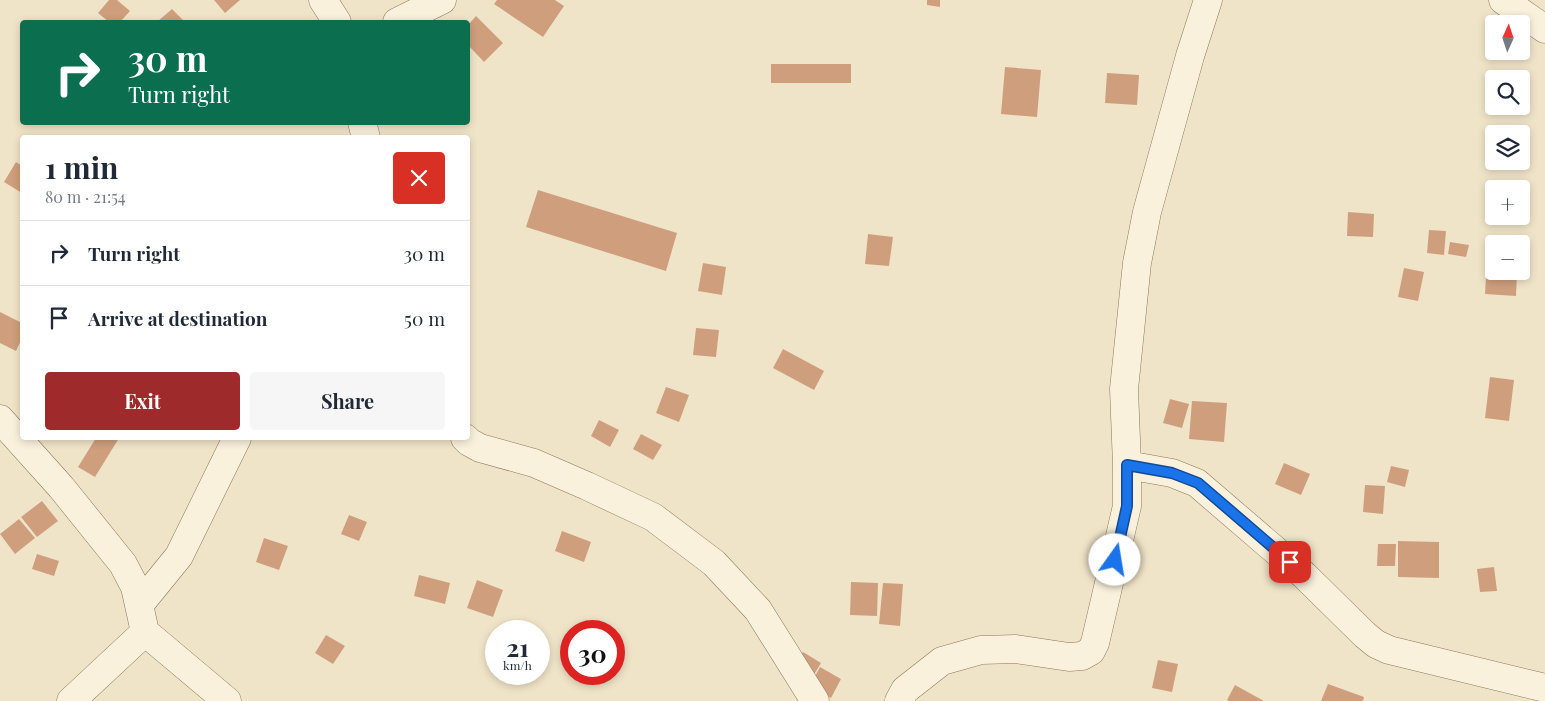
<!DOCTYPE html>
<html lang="en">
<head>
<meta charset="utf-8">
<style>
  :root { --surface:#fff; --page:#f6f6f7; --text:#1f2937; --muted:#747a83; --line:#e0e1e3; --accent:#9e2a2b }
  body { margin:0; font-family:"Playfair Display",serif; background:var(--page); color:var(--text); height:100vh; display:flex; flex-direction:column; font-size:19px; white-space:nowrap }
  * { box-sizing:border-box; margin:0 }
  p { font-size:16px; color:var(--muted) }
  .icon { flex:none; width:28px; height:28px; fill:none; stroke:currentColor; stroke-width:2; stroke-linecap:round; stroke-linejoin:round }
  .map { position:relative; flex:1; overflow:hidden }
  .sheet { position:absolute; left:20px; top:135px; width:450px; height:305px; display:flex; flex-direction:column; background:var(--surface); border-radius:5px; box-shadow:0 2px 8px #0003 }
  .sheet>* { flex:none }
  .hud { position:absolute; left:20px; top:20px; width:450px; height:105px; border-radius:5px; box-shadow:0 2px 8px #0003; background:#0b6e4f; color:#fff; overflow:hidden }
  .needle { width:32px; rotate:3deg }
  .fabs { position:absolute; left:1485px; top:15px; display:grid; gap:10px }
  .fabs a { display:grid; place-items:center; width:45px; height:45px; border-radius:5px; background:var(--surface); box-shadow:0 2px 8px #0003; font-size:25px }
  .speed { position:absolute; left:485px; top:620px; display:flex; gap:10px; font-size:25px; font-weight:700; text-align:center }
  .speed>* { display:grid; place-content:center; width:65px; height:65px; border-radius:50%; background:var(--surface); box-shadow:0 2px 8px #0003; line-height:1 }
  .speed small { font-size:12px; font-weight:400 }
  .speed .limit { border:8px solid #d22; background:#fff; color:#111 }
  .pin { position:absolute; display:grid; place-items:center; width:42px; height:42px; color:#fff; margin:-21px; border-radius:10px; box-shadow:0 2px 8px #0006 }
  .me { position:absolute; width:55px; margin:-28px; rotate:13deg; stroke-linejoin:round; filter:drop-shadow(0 0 4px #0008) }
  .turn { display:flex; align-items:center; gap:18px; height:105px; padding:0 25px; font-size:22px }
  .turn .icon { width:65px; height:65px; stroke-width:2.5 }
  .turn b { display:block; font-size:35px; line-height:42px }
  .round { display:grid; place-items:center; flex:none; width:52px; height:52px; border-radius:5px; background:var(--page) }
  .headline { display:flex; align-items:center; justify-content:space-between; height:85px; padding:0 25px }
  h1 { font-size:30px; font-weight:700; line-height:38px }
  .primary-button { display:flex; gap:10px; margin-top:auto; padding:10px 25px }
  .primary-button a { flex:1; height:58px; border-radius:5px; background:var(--accent); color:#fff; font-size:20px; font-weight:700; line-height:58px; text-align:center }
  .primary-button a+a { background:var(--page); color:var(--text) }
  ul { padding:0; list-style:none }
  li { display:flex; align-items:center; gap:15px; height:65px; padding:0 25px; border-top:1px solid var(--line) }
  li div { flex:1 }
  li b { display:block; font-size:19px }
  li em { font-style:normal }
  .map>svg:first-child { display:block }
</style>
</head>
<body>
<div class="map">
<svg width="1545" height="701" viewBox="0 0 1545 701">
  <rect width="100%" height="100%" fill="#f0e4c8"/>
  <path fill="#cf9f7d" d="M109,0H117L130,11L120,22H109L98,13Z
    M214,0H240L225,13Z
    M497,0H555L564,6L543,37L494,4Z
    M927,0H940V7L927,5Z
    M172,9L185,22H157Z
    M476,16L503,43L484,62L468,45V25Z
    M771,64H851V83H771Z
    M1005,67L1041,70L1037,117L1001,114Z
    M1107,73L1139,75L1137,105L1105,103Z
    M16,162L22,166V193L4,182Z
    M538,190L677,233L666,271L526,227Z
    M1348,212L1374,214L1373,237L1347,236Z
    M1429,230L1446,231L1444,255L1427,253Z
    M868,234L893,237L889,266L865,264Z
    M1450,242L1469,245L1466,257L1448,254Z
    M1487,261H1494V271H1517L1516,296L1485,294Z
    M703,263L726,267L722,295L698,291Z
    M1404,268L1424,272L1418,301L1398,297Z
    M0,312L22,323V338L16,351L0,343Z
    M696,328L719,330L716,357L693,355Z
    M783,349L824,371L814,390L773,368Z
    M1490,377L1514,380L1509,421L1485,418Z
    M666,387L689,395L679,422L656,413Z
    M1170,399L1189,404L1182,428L1163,423Z
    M1192,401L1227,403L1224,442L1189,439Z
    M599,420L619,430L610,447L591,436Z
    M641,434L662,445L653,460L633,449Z
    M96,438H119L95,477L78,467Z
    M1284,463L1310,474L1301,495L1275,484Z
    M1391,466L1409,470L1405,487L1387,482Z
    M1365,485L1385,486L1383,514L1363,512Z
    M42,501L58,521L37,537L21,517Z
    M349,515L367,522L359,541L341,534Z
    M19,519L35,538L15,554L0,534Z
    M562,531L591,542L584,562L555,551Z
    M264,538L288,546L279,570L256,562Z
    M1398,541L1439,542V578L1398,577Z
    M1378,544H1396L1395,566H1377Z
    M37,554L59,561L54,576L32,569Z
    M1494,567L1497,591L1480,592L1477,569Z
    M419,575L450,583L445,604L414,596Z
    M477,580L503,590L493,617L467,608Z
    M851,582L878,583L877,616L850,615Z
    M883,583L903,584L900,626L879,624Z
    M539,633L544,634L539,654Z
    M326,635L345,646L333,664L315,653Z
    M803,652L821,663L812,678L794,667Z
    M1158,660L1178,664L1172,692L1152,688Z
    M820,667L841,679L831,698L809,687Z
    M1328,684L1364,697L1363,701H1321Z
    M1235,685L1264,701H1229L1227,700Z"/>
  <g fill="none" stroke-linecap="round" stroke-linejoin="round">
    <g stroke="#8d765c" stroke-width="29">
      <path id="minor" d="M323,0L337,22
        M1503,0L1545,29
        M397,22L442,0
        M362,122L366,138
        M0,419L61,487L123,564L135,587L145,632L227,701
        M465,438L469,442L480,448L534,463L587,486L653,517L714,563L758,610L815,701
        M1127,465L1172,473L1197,483L1304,575L1365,635L1376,644L1389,650L1545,688
        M140,604L179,556L237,438
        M71,701L145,632
        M899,701L905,690L942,661L981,650L1016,649L1069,657L1082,656L1091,651L1095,643L1127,506V465L1124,389L1137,263L1147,212L1190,56L1208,0"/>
    </g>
    <use href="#minor" stroke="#faf1dc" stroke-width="28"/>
  </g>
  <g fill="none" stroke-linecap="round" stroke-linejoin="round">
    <g stroke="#114b97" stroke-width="12">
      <path id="route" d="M1115,560L1127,506V465L1172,473L1198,483L1290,562"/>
    </g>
    <use href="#route" stroke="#1a73e8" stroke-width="9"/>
  </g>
</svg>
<div class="fabs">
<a><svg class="needle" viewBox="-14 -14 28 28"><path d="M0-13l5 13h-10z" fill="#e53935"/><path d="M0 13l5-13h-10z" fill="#747a83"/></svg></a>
<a><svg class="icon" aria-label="search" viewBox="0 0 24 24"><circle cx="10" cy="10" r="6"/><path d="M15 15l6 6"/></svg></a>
<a><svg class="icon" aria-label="layers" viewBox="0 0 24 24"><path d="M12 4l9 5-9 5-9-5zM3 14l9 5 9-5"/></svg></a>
<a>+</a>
<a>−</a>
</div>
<div class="speed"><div>21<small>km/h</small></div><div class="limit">30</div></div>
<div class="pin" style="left:1290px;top:562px;background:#d93025"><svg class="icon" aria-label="arrive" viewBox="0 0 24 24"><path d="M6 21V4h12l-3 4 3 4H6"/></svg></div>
<svg class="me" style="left:1115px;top:560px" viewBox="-20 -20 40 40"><circle r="19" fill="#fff"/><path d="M0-13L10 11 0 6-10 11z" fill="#1a73e8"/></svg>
<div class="hud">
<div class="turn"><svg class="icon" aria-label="right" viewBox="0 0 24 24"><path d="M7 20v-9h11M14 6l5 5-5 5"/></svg><div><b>30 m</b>Turn right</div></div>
</div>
<section class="sheet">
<div class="headline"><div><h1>1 min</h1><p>80 m · 21:54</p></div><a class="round" style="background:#d93025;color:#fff"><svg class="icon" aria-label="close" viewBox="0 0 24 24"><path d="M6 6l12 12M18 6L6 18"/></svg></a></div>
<ul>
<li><svg class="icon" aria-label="right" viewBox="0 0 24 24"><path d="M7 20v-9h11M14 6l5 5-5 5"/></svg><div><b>Turn right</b></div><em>30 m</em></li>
<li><svg class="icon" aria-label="arrive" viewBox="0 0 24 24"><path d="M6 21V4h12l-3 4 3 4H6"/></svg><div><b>Arrive at destination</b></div><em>50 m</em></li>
</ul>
<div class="primary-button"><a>Exit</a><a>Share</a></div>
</section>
</div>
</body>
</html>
